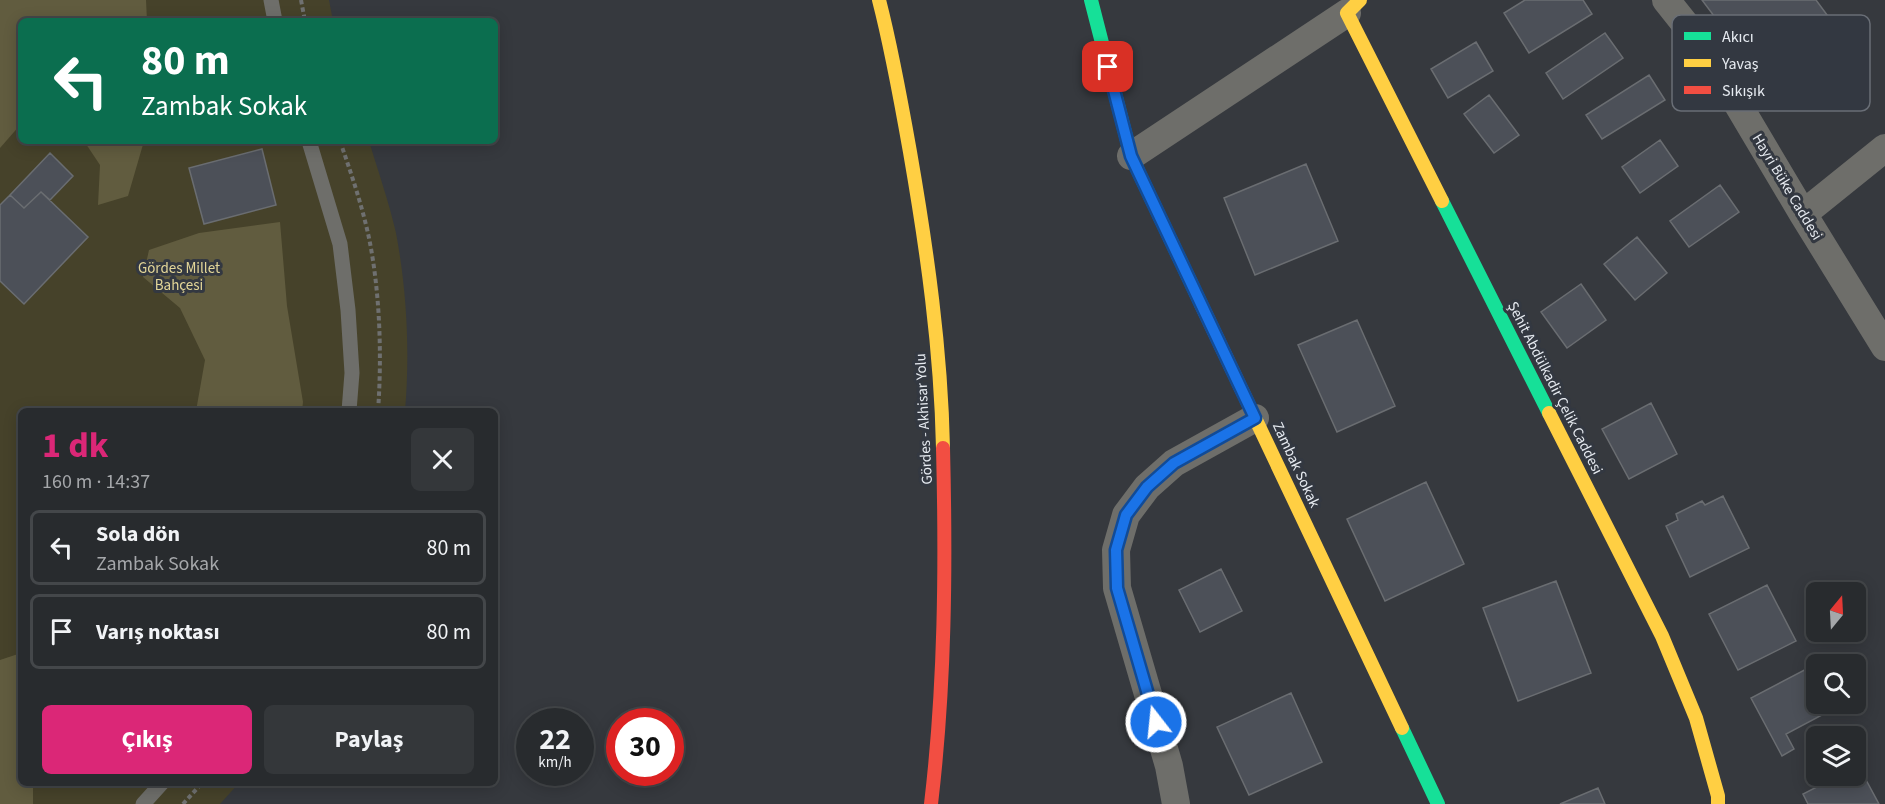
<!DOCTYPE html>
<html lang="tr">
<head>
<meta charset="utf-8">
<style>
  :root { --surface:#282b2e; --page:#34373a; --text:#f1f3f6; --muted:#a5a7aa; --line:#44474a; --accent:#db2777 }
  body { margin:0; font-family:"Source Sans 3",sans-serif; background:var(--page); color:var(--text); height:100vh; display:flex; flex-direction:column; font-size:22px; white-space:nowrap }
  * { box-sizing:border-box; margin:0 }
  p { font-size:20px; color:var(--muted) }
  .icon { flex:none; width:33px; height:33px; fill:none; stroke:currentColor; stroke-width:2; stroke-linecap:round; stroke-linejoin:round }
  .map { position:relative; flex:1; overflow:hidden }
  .sheet { position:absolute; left:18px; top:408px; width:480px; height:378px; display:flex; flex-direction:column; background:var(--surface); border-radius:9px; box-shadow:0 3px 15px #0003,0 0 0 2px var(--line) }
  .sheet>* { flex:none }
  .guide { position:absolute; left:18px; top:18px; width:480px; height:126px; border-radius:9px; box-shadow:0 3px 15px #0003,0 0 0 2px var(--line); background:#0b6e4f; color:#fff; overflow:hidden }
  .needle { width:39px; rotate:18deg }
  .buttons { position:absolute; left:1806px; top:582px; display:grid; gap:12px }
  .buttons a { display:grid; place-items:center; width:60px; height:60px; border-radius:9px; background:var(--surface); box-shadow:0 3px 15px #0003,0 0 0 2px var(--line); font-size:30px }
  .speed { position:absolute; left:516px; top:708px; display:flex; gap:12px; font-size:30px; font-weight:700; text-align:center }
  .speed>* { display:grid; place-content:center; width:78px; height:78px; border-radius:50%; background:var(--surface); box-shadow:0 3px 15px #0003,0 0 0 2px var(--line); line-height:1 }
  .speed small { font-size:15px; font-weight:400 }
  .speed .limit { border:9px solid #d22; background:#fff; color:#111 }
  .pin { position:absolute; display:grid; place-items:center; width:51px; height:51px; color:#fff; margin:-26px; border-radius:12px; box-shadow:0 3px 9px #0006 }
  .me { position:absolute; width:66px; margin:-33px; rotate:344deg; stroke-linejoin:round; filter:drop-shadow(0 0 4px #0008) }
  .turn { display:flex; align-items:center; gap:21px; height:126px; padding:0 24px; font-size:27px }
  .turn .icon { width:78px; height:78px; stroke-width:2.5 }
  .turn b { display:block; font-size:42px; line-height:51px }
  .round { display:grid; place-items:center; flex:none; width:63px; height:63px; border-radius:9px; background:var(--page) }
  .summary { display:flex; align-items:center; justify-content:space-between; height:102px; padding:0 24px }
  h1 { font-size:36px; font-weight:700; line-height:45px; color:var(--accent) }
  .button { display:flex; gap:12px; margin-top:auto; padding:12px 24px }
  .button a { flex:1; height:69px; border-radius:9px; background:var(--accent); color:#fff; font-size:24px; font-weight:700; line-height:69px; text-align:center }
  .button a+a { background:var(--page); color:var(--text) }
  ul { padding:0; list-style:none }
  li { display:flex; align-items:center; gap:18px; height:75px; margin:0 12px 9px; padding:0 12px; border:3px solid var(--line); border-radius:9px }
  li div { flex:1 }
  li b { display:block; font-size:22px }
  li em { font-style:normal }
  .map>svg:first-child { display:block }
</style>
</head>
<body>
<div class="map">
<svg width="1885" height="804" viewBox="0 0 1885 804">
  <rect width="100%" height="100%" fill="#36393e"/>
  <path fill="#46422a" d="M0,0H329L333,21H21V141H369C378,171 389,202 396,233C407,291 410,353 405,411H21V783H239L220,804H0Z"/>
  <path fill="#615c3f" d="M0,0H146L147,21H21V124L0,148Z
    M84,141H144L128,196L98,205L100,165Z
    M280,222L287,306L303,402L302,411H196L205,360L180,308L143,277L149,250L199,233Z
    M21,653V783H33V804H0V660Z"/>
  <path fill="#4c5058" stroke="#6a6d71" stroke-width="1.5" d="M1525,0H1583L1592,14L1529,53L1504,13Z
    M1702,0H1816L1839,31L1766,85Z
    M1605,33L1623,58L1563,99L1546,73Z
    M1476,42L1493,71L1448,98L1431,69Z
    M1649,75L1665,100L1602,139L1586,115Z
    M1489,95L1519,135L1494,153L1464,114Z
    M1660,140L1678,166L1640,193L1622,167Z
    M262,149L276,205L204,224L189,168Z
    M50,153L73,176L50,200L41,192L24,208L10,195Z
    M1306,164L1338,241L1255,275L1224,198Z
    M1720,185L1739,212L1689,247L1670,221Z
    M41,192L88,237L24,304L0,281V205L10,195L24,208Z
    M1637,237L1667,273L1635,300L1604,264Z
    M1581,284L1606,320L1567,348L1541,312Z
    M1357,320L1395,406L1337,432L1298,345Z
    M1651,403L1677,454L1629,479L1602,429Z
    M1426,482L1464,564L1385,601L1347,519Z
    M1723,496L1749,548L1690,577L1666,526L1678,520L1676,514L1702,501L1705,505Z
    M1221,569L1242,611L1200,632L1179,590Z
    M1556,581L1591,673L1518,701L1483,608Z
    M1767,585L1796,641L1738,670L1709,614Z
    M1814,665L1816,669V704H1835L1837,707L1786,734L1794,749L1782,756L1751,698Z
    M1291,693L1322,762L1249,795L1217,727Z
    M1858,765L1879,804H1808L1803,794L1838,776H1856V766Z
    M1598,788L1605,804H1560Z"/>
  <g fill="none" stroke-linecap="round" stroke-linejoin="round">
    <path stroke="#6f7070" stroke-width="4" stroke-dasharray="4.5 3" stroke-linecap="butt" d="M301,0L305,21
      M340,141C351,173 362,205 369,238C380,292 382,356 378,411
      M183,804L202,783"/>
    <path stroke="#6e6e6a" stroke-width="15" d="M271,0L275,21
      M309,141L340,244L348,310L352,373L349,411
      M143,804L162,783"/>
    <path stroke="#6e6e6a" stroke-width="28" d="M1666,0L1705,49L1803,214L1885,347
      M1131,156L1347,13
      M1803,214L1885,148
      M1176,804L1169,766L1117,588L1116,550L1126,515L1147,487L1174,463L1255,418"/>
    <path stroke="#16e098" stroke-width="14" d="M1091,0L1131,156L1201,304
      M1442,201L1549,413
      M1402,728L1438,804"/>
    <path stroke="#ffcf43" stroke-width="14" d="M879,0C892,50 901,101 910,152C927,250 941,349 943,448
      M1360,0L1347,13L1442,201
      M1201,304L1402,728
      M1549,413L1662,636L1696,718L1718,796V804"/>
    <path stroke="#f24e42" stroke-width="14" d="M931,804C945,686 946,567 943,448"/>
  </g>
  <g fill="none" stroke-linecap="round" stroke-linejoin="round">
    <g stroke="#114b97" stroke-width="15">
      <path id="route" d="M1108,67L1131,156L1255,418L1174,463L1147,487L1126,515L1116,550L1117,588L1156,722"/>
    </g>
    <use href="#route" stroke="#1a73e8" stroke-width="10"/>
  </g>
  <g text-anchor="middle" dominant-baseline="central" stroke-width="6" stroke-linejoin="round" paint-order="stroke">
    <g font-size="15" fill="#e7ebf1" stroke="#333841">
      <text transform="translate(1787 187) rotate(59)">Hayri Büke Caddesi</text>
      <text transform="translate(1555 388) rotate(63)">Şehit Abdülkadir Çelik Caddesi</text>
      <text transform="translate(924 419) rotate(-93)">Gördes - Akhisar Yolu</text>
      <text transform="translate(1296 465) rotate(65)">Zambak Sokak</text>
    </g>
    <g font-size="15" fill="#e3d698" stroke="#333841">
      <text x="179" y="268">Gördes Millet<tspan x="179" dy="17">Bahçesi</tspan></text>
    </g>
  </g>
  <rect x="1672" y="15" width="198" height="96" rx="9" fill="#333841" stroke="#696e76" stroke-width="1.5"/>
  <rect x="1684" y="32" width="27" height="8" fill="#16e098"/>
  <rect x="1684" y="59" width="27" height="8" fill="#ffcf43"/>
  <rect x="1684" y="86" width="27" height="8" fill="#f24e42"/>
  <g font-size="16" fill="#e7ebf1">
    <text x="1722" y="42">Akıcı</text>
    <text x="1722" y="69">Yavaş</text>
    <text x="1722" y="96">Sıkışık</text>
  </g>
</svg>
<div class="buttons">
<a><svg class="needle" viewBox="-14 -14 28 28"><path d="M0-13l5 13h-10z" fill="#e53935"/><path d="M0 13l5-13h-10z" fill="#a5a7aa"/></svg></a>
<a><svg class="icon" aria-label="search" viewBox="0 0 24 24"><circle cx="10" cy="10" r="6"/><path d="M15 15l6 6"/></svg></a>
<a><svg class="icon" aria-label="layers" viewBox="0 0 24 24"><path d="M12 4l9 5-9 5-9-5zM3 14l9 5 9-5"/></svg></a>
</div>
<div class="speed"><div>22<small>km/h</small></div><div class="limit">30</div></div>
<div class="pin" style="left:1108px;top:67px;background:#d93025"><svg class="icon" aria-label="arrive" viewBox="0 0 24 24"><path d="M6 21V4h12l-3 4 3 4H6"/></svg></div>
<svg class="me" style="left:1156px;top:722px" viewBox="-20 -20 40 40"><circle r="17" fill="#1a73e8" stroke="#fff" stroke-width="3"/><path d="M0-11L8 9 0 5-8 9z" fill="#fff"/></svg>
<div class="guide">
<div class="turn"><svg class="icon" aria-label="left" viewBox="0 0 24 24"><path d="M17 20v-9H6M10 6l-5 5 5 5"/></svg><div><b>80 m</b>Zambak Sokak</div></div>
</div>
<section class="sheet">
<div class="summary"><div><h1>1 dk</h1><p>160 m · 14:37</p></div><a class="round"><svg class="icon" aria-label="close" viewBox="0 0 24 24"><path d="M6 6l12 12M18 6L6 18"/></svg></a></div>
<ul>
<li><svg class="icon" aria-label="left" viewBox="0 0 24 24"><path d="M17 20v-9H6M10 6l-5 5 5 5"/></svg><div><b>Sola dön</b><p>Zambak Sokak</p></div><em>80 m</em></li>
<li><svg class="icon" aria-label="arrive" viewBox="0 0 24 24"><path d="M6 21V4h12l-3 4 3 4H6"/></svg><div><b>Varış noktası</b></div><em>80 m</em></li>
</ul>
<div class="button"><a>Çıkış</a><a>Paylaş</a></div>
</section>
</div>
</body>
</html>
